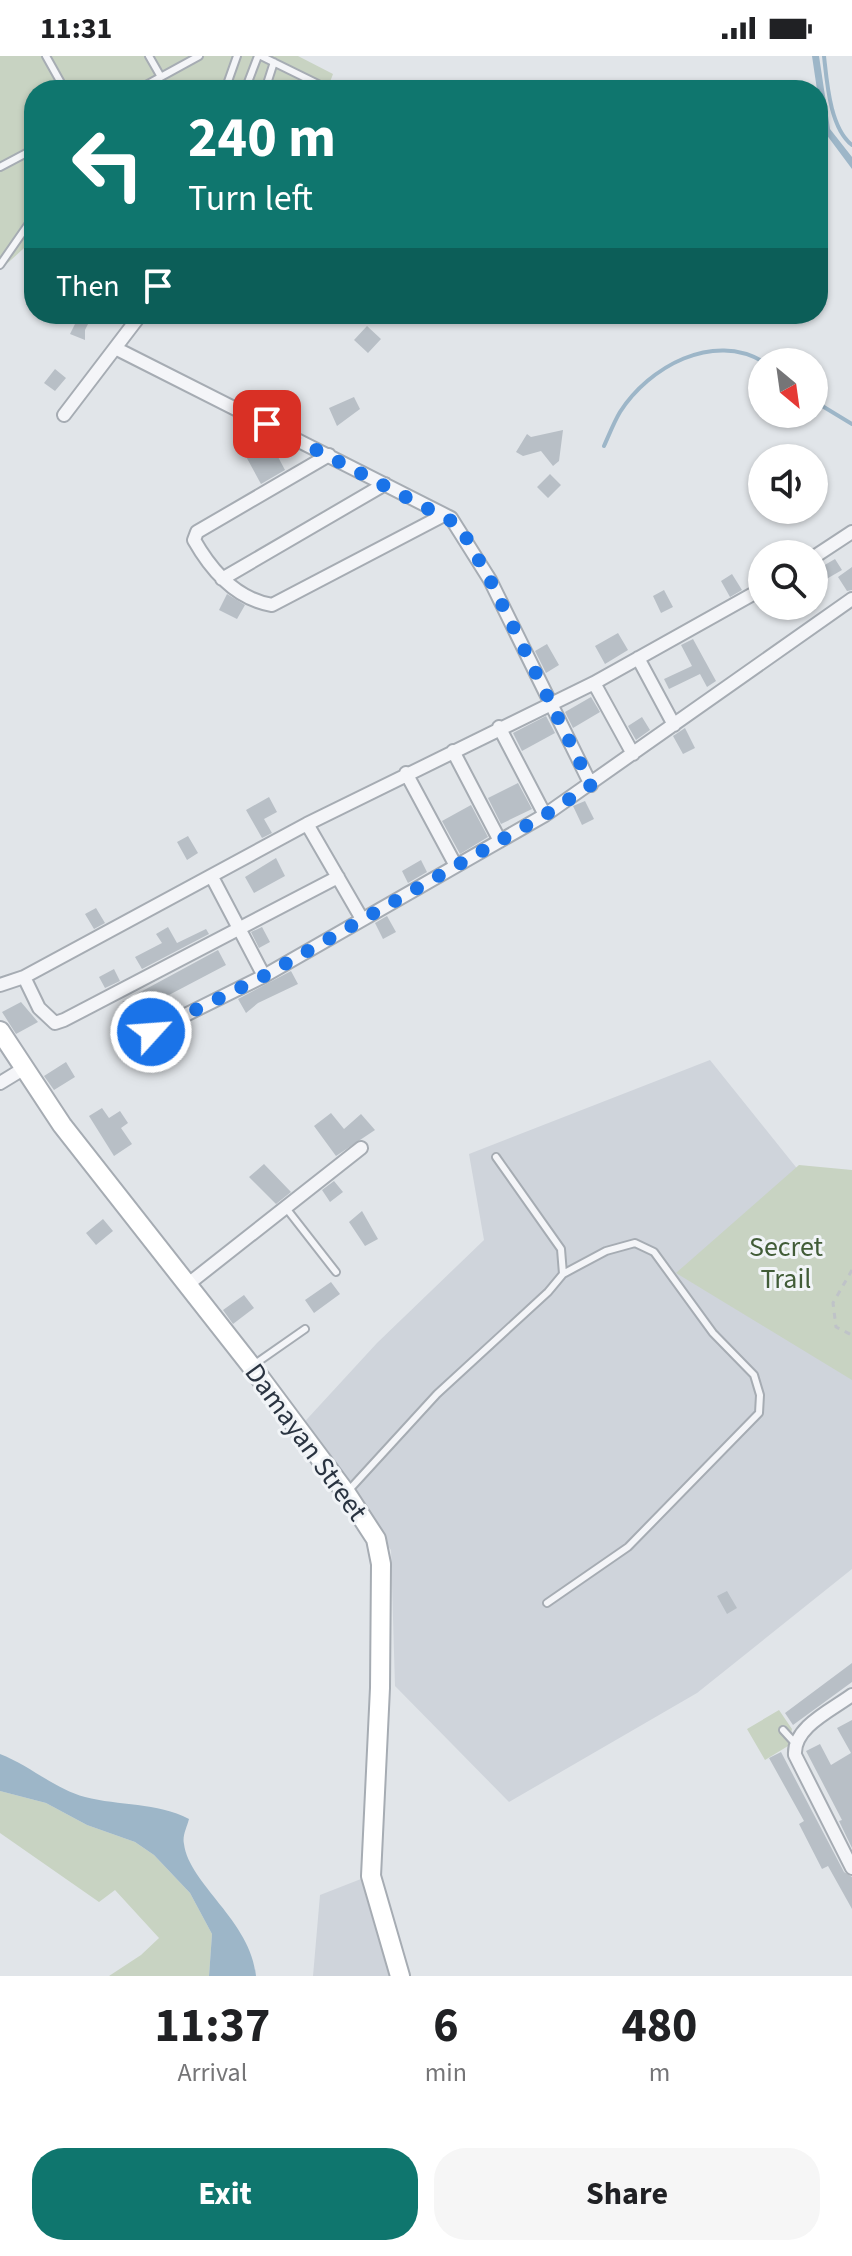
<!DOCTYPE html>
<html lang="en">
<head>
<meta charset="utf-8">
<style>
  :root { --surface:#fff; --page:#f6f6f6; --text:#202124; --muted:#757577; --accent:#0f766e }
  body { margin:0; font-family:"Source Sans 3",sans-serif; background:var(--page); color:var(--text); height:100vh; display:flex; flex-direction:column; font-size:30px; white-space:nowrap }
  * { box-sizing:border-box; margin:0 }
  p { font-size:26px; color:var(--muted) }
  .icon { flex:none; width:44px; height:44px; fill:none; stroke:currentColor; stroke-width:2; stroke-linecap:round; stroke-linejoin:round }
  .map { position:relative; height:1920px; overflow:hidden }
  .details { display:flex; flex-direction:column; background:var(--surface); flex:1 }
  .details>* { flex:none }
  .top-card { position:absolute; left:24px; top:24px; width:804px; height:244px; border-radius:32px; box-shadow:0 2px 6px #0004; background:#0f766e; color:#fff; overflow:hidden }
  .needle { width:52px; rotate:151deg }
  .buttons { position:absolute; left:748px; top:292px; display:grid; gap:16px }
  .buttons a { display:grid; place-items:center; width:80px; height:80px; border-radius:50%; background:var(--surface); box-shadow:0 2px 6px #0004; font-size:40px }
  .pin { position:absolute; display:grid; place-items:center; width:68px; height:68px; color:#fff; margin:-34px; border-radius:16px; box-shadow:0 4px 12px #0006 }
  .me { position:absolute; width:88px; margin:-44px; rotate:64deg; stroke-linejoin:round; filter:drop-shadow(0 0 6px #0008) }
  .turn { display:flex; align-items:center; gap:28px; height:168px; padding:0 32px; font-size:36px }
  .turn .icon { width:104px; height:104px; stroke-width:2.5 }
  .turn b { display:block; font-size:56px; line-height:68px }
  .then { display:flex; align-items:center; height:76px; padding:0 32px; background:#0003; gap:16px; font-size:30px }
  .eta { display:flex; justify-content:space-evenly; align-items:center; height:136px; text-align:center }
  .eta b { font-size:48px; font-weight:700; line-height:56px }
  .button { display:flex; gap:16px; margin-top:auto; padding:16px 32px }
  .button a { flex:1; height:92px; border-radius:32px; background:var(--accent); color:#fff; font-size:32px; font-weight:700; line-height:92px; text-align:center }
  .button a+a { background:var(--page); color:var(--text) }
  .status { display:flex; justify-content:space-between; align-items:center; height:56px; padding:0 40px; background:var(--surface); direction:ltr }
  .status svg { height:22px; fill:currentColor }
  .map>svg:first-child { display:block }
</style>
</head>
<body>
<div class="status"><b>11:31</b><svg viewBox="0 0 49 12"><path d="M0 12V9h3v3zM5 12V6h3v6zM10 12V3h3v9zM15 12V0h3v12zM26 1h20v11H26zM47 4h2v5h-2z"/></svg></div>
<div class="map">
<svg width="852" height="1920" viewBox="0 0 852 1920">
  <rect width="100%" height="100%" fill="#e1e5e9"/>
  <path fill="#cfd4db" d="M710,1004L852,1181V1513L697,1637L509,1746L395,1630L391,1494L297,1374L377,1287L484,1184L469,1098Z
    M361,1823L389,1920H313L320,1839Z"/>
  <path fill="#c8d3c2" d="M0,0H298L333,18L327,34H34V183L0,214Z
    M799,1109L852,1114V1324L676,1217Z
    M779,1654L792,1673L788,1690L765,1704L747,1673Z
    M0,1735L46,1747L87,1769L135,1786L154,1799L190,1837L212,1878L209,1920H109L141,1899L159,1882L115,1834L99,1846L0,1777Z"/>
  <path fill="#9db6c8" d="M812,0H819L830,73L852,101V113L823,74Z
    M0,1698C29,1709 55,1733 85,1741C119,1750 157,1746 189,1763C187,1771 182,1780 184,1788C189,1828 251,1865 256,1920H209L212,1878L190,1837L154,1799L135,1786L87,1769L46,1747L0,1735Z"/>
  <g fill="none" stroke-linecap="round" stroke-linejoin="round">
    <path stroke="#9db6c8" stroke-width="4" d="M824,0C827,27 830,72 852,89
      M814,345L852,368
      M604,390C609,379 614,366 620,356C649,311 713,275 764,306"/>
  </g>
  <path fill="#b8bfc6" d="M80,258H93L85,274V284L70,278Z
    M367,270L381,283L368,297L354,284Z
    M55,313L66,322L55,335L44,327Z
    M354,341L360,353L337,370L329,352Z
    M563,374L559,405L553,410L541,395L523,400L516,396L527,378L531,381Z
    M268,382L285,414L261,428L243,395Z
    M550,418L561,429L548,442L537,431Z
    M835,503L842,514L823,525L816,514Z
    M852,511V534L847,535L838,521Z
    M732,518L742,534L730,541L721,525Z
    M664,534L673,551L661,557L653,540Z
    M227,538L245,549L237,563L219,554Z
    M618,577L628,594L605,608L595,590Z
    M693,583L716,625L707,631L700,618L669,633L664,623L692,610L681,589Z
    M547,588L559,609L546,617L535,595Z
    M591,641L600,656L573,672L565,656Z
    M546,660L555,677L522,695L513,677Z
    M642,661L650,674L636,684L628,670Z
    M685,672L695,692L683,698L673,680Z
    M518,727L532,753L501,768L488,742Z
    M269,741L277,756L264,763L272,777L262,782L246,754Z
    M585,745L594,763L582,769L573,750Z
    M471,749L488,781L460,798L442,765Z
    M188,780L198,797L187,804L177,786Z
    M276,802L285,820L254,837L245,821Z
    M421,804L427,816L408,827L402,815Z
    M96,852L105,867L94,873L85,858Z
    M387,860L396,876L383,883L375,867Z
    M168,871L177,887L206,873L209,878L142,913L135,901L162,887L156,878Z
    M262,871L270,886L259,892L251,876Z
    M218,894L226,909L129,960L122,946Z
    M114,913L120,925L105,932L99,921Z
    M291,915L298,928L258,947L246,957L238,943Z
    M21,946L38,966L16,978L2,956Z
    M66,1006L75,1021L54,1034L44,1020Z
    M102,1052L109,1062L120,1055L128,1067L121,1072L132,1088L114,1100L89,1060Z
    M331,1057L344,1073L361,1058L375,1074L336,1100L314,1070Z
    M264,1108L291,1136L276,1148L249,1121Z
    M334,1125L343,1136L330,1146L322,1134Z
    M362,1155L378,1183L365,1190L349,1166Z
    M103,1163L113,1175L96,1189L86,1177Z
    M331,1226L340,1238L314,1257L305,1244Z
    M244,1239L254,1252L233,1268L223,1254Z
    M727,1535L737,1552L727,1558L717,1540Z
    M852,1607V1626L793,1669L785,1657Z
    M852,1664V1792L839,1765L842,1764L806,1695L820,1688L831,1709L851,1697L837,1672Z
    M781,1696L844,1816L852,1821V1853L828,1810L822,1813L799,1768L804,1765L769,1702Z"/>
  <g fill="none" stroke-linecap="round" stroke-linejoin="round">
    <g stroke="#a6acb3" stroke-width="10">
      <path id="lane" d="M46,0L65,34
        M149,0L161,21
        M261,0L322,30L321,34
        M76,34H101
        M137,34L199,0
        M225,34L237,0
        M245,34L258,0
        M265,34L274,6
        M0,111L34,93
        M0,209L34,160
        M286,1152L336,1216
        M252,1310L305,1273
        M349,1434L437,1338L548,1236L563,1218L561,1193L496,1101
        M547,1547L628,1491L759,1357L760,1339L754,1319L713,1277L654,1196L635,1187L606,1195L563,1218
        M783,1674L794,1686"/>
    </g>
    <g stroke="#a6acb3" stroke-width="16">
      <path id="street" d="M115,292L451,462L490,524L591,729
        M64,359L141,258
        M329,399L197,476L194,484C211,514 236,543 272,549L444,459
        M814,501L852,476
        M222,523L385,428
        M638,602L674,669
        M594,627L633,698
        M499,671L545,759
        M453,695L500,785
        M406,717L456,810
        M307,768L362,863
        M212,821L264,920
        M24,921L39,952L55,967L64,964L338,821
        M0,929L24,921L307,768L594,627L762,533
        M151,976L264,920L545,759L852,543
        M0,1027L23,1013
        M187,1229L361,1092
        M852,1639C832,1654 793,1671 795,1699L852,1812"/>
    </g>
    <g stroke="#a6acb3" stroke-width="22">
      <path id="secondary" d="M0,975L62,1069L252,1311L346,1437L376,1483L381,1508L380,1632L371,1820L400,1920"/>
    </g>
    <path stroke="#bfc3c8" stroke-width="3" stroke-dasharray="6 6" stroke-linecap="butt" d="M852,1214L833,1247L836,1271L852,1279"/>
    <use href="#lane" stroke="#f4f5f8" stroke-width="6"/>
    <use href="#street" stroke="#f4f5f8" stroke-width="12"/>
    <use href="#secondary" stroke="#fff" stroke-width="18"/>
  </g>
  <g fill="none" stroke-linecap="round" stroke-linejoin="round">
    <path stroke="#1a73e8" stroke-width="14" stroke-dasharray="0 25.2" d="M151,976L264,920L545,759L591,729L490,524L459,469L267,368"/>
  </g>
  <g text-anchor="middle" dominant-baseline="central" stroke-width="6" stroke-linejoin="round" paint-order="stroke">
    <g font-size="28" fill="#415c37" stroke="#f1f4f7">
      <text x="786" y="1191">Secret<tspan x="786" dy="32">Trail</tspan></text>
    </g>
    <g font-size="28" fill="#2a3441" stroke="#f1f4f7">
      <text transform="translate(306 1386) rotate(54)">Damayan Street</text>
    </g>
  </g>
</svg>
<div class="buttons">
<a><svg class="needle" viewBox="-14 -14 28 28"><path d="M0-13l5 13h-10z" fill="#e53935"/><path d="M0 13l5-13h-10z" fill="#757577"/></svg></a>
<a><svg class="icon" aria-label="sound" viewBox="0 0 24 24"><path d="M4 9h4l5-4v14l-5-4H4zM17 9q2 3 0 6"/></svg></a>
<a><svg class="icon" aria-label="search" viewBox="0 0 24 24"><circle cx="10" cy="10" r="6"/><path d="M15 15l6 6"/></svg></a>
</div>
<div class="pin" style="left:267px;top:368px;background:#d93025"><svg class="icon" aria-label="arrive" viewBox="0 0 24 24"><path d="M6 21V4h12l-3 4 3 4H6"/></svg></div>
<svg class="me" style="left:151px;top:976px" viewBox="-20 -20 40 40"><circle r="17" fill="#1a73e8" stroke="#fff" stroke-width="3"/><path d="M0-11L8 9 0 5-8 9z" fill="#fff"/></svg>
<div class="top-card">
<div class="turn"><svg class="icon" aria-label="left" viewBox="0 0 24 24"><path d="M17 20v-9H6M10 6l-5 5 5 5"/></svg><div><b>240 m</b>Turn left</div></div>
<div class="then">Then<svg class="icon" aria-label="arrive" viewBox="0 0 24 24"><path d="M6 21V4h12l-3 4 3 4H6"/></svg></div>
</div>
</div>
<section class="details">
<div class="eta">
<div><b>11:37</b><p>Arrival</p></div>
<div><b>6</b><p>min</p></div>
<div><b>480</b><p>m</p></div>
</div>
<div class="button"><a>Exit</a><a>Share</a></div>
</section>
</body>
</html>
